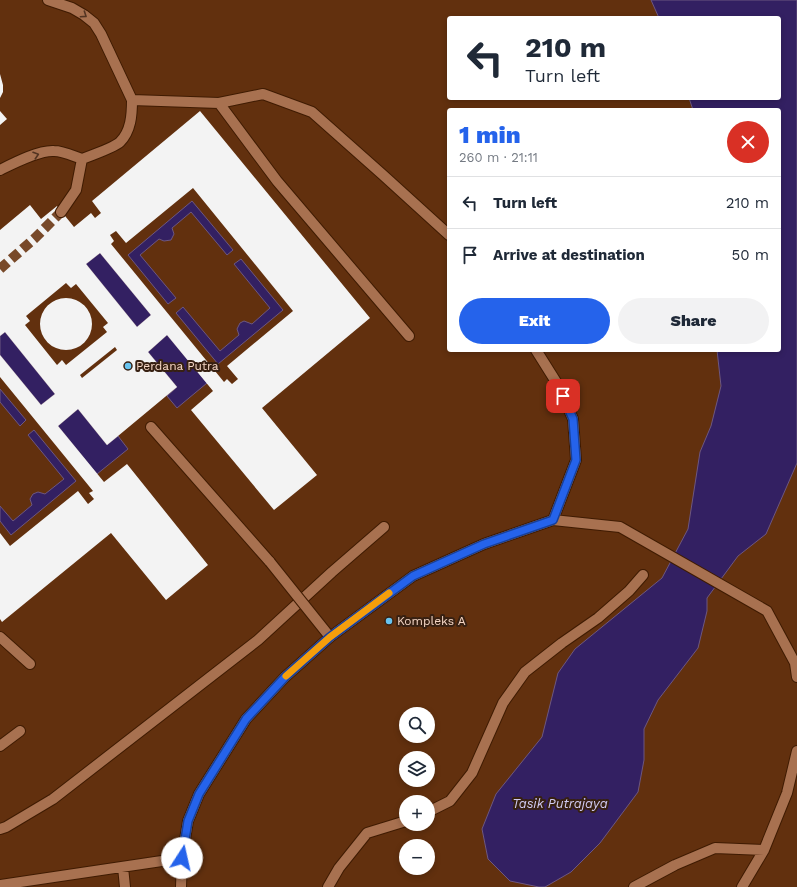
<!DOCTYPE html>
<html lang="en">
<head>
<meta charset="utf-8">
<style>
  :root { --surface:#fff; --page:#f2f2f3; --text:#1f2937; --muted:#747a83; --line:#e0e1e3; --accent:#2563eb }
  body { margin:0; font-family:"Work Sans",sans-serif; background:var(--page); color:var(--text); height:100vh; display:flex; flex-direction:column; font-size:15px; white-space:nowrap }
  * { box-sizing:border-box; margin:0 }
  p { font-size:13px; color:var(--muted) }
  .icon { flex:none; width:22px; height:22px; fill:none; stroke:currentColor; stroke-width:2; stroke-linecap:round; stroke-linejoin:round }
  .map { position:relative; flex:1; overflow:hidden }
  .details { position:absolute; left:447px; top:108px; width:334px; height:244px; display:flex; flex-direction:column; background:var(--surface); border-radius:4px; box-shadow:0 2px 6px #0003 }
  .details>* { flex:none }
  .guide { position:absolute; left:447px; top:16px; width:334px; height:84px; border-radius:4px; box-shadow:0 2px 6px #0003; background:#fff; color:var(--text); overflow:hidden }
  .tools { position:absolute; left:399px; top:707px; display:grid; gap:8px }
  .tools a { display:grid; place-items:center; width:36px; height:36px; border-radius:50%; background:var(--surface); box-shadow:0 2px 6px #0003; font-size:20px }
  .pin { position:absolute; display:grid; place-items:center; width:34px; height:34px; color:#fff; margin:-17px; border-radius:8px; box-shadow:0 2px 6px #0006 }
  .me { position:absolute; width:44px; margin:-22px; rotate:10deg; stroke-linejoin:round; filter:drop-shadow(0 0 3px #0008) }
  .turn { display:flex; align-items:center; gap:14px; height:84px; padding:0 12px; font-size:18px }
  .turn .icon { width:52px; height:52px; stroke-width:2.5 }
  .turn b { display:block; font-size:28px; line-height:34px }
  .round { display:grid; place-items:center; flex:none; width:42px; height:42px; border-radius:21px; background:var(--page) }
  .summary { display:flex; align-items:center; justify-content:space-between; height:68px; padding:0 12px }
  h1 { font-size:24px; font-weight:800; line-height:30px; color:var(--accent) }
  .cta { display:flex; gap:8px; margin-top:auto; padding:8px 12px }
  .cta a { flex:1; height:46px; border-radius:24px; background:var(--accent); color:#fff; font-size:16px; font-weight:800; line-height:46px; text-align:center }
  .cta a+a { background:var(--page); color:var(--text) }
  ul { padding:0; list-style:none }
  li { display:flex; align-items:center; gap:12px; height:52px; padding:0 12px; border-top:1px solid var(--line) }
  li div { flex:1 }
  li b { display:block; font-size:15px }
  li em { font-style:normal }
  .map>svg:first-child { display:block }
</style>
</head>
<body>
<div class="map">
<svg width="797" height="887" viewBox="0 0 797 887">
  <rect width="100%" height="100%" fill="#62300e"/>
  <path fill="#332062" stroke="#6d5780" d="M651,0H797V463L766,534L738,556L707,598V611L698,648L658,700L644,729V760L638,792L600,843L571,872L545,887H539L510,881L488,859L482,829L496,794L542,737L558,673L575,649L662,578L688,529L700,452L711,426L721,386L717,350H779V110H693L689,98H779V18H659Z
    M192,201L233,250L227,255L191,212L172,228L174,234L171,240L164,241L159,239L140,255L176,298L168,304L128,255Z
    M100,253L151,315L137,327L86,264Z
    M241,259L283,310L218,364L176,313L183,307L220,351L239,335L237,329L240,323L244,321L252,324L270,308L234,264Z
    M5,332L55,394L41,405L0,355V336Z
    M167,335L207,383L177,408L167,396L177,387L148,352Z
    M0,389L26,420L20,426L0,402Z
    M78,409L107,445L118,436L128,449L97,474L58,426Z
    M34,430L76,481L11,535L0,521V506L13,521L32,505L30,499L33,494L38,492L45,494L64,479L28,435Z"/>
  <path fill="#f3f3f3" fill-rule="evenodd" d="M0,74L3,85V92L0,98Z
    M0,111L7,119L0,125Z
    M200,111L370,318L262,408L317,475L274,510L191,410L213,391L167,335L148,352L177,387L118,436L107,445L78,409L58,426L104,482L127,464L208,565L166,600L111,533L2,622L0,619V533L10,546L78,491L88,504L94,499L89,493L93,491L0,377V355L41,405L55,394L5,332L0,336V230L30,205L41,219L57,206L74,227L91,213L95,218L101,213L92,201ZM193,188L293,311L227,366L238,379L232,384L227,379L224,382L111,244L114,241L110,235L116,231L126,243ZM100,253L151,315L137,327L86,264ZM66,283L71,288L76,284L108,323L103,327L107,332L66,365L62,360L57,365L25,325L30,321L26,316ZM115,347L117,350L82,378L80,375Z
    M40 324a26 26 0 1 1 52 0a26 26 0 1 1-52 0Z"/>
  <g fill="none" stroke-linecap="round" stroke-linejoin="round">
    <path stroke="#784929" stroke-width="10" stroke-dasharray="10 5" stroke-linecap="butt" d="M0,269L35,238L61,212"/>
    <g stroke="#3f1b02" stroke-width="12">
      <path id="minor" d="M48,0L72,8L84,15L94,23L101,34L132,100
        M219,103L277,181L409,336
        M82,159C90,156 115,147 120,142C131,131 132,115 132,100L219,103L263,94L312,112L383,175L449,235
        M0,170C14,163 39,150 54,151C63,151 73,156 82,159L76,190L61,212
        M536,350L558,385L573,419L576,460L553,520
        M151,427L270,562
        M0,637L30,664
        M0,746L20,731
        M428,812L450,801L472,773L503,703L525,672L562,643L598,618L629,591L643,575
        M0,829L6,827L53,799L258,640L332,572L384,527
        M123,867L125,887
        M0,885L182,858
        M181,887L182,858L188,821L199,794L246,719L285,677L330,637L413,576L484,544L553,520L620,527L767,611L795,663L797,677
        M328,887L339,868L367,833L406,821
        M634,887L675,865L715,848L764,850
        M742,887L764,850L787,793L797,751"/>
    </g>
    <use href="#minor" stroke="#a87150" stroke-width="10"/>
    <g stroke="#3f1b02" stroke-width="12" stroke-linecap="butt">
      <path id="minor-bridge" d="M270,562L330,637"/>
    </g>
    <use href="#minor-bridge" stroke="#a87150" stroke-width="10"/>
  </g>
  <defs><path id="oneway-chevron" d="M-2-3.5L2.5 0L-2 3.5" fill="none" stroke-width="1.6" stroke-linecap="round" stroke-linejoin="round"/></defs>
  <g stroke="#533422">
    <use href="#oneway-chevron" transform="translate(84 15) rotate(34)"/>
    <use href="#oneway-chevron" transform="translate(36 155) rotate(-18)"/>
  </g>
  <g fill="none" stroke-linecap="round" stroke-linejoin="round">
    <g stroke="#184099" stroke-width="10">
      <path id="route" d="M182,858L188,821L199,794L246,719L285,677L330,637L413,576L484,544L553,520L576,460L573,419L563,396"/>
    </g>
    <use href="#route" stroke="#2563eb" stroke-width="7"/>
    <path stroke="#f59e0b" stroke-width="7" d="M286,676L330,637L389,593"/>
  </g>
  <g fill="#68c4f0" stroke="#372012" stroke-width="1.5">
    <circle cx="128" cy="366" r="4"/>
    <circle cx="389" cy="621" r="4"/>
  </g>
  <g text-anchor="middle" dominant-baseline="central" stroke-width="4" stroke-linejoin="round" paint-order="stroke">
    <g font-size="12" fill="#f5d6c5" stroke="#372012" text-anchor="start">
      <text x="136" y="366">Perdana Putra</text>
      <text x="397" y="621">Kompleks A</text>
    </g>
    <g font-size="13" font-style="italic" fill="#d1cbf4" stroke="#372012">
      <text x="560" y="803">Tasik Putrajaya</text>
    </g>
  </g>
</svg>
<div class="tools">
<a><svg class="icon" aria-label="search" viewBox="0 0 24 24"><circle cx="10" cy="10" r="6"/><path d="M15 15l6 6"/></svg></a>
<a><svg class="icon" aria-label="layers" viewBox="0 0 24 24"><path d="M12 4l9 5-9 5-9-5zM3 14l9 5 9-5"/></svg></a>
<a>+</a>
<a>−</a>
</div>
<div class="pin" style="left:563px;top:396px;background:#d93025"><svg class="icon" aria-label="arrive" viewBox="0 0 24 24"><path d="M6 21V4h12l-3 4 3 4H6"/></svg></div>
<svg class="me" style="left:182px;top:858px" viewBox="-20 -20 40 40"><circle r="19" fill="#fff"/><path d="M0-13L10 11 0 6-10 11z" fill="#2563eb"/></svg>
<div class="guide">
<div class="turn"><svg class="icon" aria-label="left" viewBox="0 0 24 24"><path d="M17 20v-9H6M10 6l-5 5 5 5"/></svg><div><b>210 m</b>Turn left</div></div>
</div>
<section class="details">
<div class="summary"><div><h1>1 min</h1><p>260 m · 21:11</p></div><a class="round" style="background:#d93025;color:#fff"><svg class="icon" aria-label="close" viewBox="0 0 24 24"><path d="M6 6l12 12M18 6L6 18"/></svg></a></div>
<ul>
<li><svg class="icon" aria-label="left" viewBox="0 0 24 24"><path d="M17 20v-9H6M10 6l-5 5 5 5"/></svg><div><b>Turn left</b></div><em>210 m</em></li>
<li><svg class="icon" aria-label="arrive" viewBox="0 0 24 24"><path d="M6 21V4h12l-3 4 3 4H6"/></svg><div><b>Arrive at destination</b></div><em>50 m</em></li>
</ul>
<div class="cta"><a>Exit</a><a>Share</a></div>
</section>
</div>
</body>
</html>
